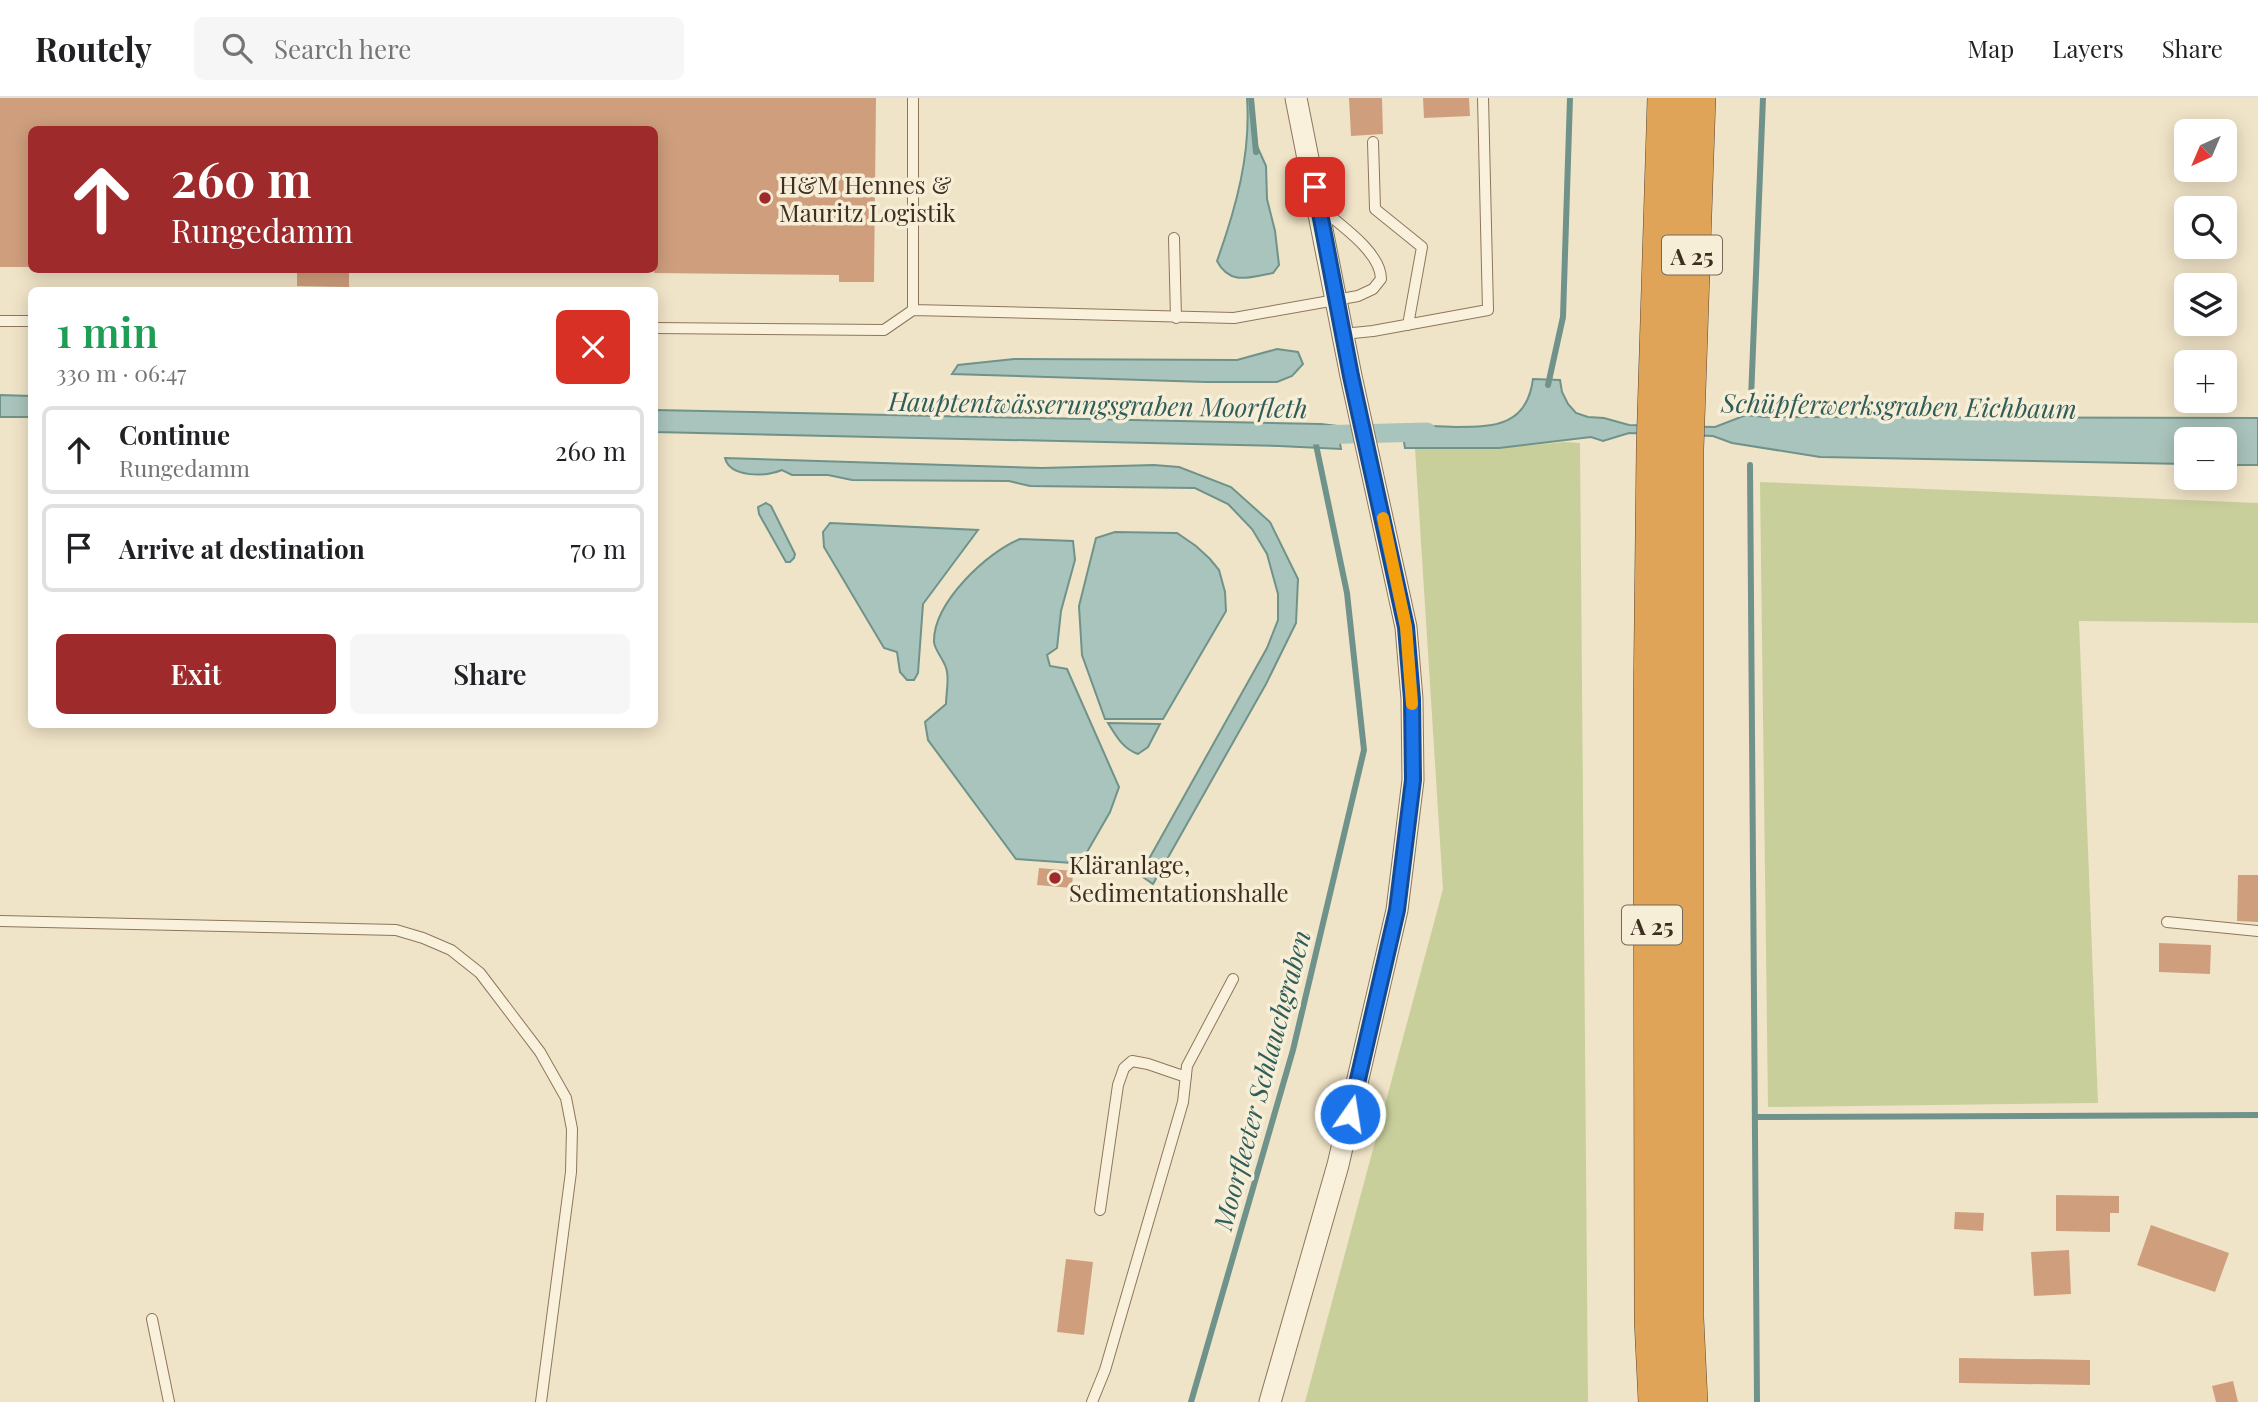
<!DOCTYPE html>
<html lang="en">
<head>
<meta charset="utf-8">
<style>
  :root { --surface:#fff; --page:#f6f6f6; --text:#202124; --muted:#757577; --line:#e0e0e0; --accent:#9e2a2b }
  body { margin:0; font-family:"Playfair Display",serif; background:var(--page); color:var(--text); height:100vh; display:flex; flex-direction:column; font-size:26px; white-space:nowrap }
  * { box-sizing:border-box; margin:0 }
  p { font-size:23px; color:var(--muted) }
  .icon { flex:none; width:38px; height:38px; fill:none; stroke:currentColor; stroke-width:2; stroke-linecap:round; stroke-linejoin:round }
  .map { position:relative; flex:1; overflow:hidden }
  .side { position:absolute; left:28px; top:189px; width:630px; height:441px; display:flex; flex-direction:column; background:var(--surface); border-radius:10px; box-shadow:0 4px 18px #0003 }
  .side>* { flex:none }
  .guide { position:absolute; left:28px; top:28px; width:630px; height:147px; border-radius:10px; box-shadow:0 4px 18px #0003; background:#9e2a2b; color:#fff; overflow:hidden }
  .needle { width:46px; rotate:224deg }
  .tools { position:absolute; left:2174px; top:21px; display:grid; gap:14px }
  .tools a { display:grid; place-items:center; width:63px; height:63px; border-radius:10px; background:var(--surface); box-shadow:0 4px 18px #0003; font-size:35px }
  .pin { position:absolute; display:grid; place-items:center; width:60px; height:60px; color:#fff; margin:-30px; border-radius:14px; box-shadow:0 4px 10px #0006 }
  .me { position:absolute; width:77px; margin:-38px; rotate:13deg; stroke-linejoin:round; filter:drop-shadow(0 0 5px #0008) }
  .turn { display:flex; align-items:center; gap:24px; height:147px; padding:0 28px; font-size:32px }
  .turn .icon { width:91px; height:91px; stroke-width:2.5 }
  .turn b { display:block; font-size:49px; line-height:60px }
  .round { display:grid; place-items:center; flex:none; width:74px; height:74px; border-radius:10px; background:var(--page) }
  .summary { display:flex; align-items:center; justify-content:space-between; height:119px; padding:0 28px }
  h1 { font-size:42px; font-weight:600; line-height:52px; color:#1e9e55 }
  .primary-button { display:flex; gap:14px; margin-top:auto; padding:14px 28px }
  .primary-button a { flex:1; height:80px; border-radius:10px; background:var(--accent); color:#fff; font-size:28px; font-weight:600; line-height:80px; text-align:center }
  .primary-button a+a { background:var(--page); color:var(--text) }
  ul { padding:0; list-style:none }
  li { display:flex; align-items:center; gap:21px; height:88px; margin:0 14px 10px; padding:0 14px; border:4px solid var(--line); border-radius:10px }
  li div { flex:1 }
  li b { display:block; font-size:26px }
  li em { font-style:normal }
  header { display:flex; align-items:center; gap:42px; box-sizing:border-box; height:98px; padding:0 35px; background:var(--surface); border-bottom:2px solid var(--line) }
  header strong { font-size:33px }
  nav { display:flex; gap:38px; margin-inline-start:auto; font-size:24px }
  .search { width:490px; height:63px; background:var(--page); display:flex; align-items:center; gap:18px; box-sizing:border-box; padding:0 24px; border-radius:10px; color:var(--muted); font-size:26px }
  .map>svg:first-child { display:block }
</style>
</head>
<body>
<header>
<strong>Routely</strong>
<div class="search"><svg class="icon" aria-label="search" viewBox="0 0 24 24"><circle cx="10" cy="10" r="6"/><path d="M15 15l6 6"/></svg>Search here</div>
<nav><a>Map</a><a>Layers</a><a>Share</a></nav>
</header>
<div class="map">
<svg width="2258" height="1304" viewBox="0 0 2258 1304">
  <rect width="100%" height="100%" fill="#f0e4c8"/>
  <path fill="#c9cf9b" d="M1565,344L1580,345L1588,1304H1305L1443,791L1415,350H1499Z
    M1760,384L2258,405V525L2079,523L2098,1005L1768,1009Z"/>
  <path fill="#a9c4bc" stroke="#6f938a" stroke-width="2" d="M1247,0H1252L1257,48L1266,68L1267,101L1275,133L1279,167L1273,175C1250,179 1230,188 1217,163C1236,110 1251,56 1247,0Z
    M1277,251L1298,254L1303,266L1292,278L1277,284H1206L952,276L958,267L1014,261L1237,262Z
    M1533,281L1560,282L1562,294L1568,306L1576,315L1588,319L1604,320L1629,327L1715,329L1746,317L1764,319L2258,320V367H2224V341H2186V366L1820,359L1732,345L1713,338L1629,335L1603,343L1591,339L1499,350H1405L1401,327C1420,328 1438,328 1456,329C1494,329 1527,328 1533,281Z
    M0,297L31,298V319H0Z
    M655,312L1321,326L1337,328L1341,351L1279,348L655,334Z
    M725,360L1042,370L1154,367L1179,369L1231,389L1270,424L1298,481L1296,525L1266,586L1153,786L1140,777L1267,550L1278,522V496L1267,456L1252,431L1228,406L1195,390L1030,388L1009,383L852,382L828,377H792L782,372C767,379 730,380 725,360Z
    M766,405L771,408L795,456L794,460L790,464H786L759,416L758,409Z
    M830,425L978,432L923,506L918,575L914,582H907L900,574L897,554L884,550L824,449L823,434Z
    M1115,434L1177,435L1196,448L1210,461L1219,472L1225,494L1226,513L1163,621H1105L1082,557L1079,508L1096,440Z
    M1020,441L1073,443L1075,462L1061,513L1057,550L1047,557L1050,568L1067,571L1119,689L1110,714L1083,761L1072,765L1016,761L928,642L925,624L946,606C946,596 949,583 947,574C946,563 935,554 934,544C933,505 987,454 1020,441Z
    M1108,625L1160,626L1148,649L1138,656C1123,651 1116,638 1108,625Z"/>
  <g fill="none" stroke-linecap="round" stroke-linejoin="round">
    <path stroke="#6f938a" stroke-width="6" d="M1251,0L1256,54
      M1548,287L1563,219L1570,0
      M1751,301L1763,0
      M1750,367L1757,1304
      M1756,1019L2258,1017
      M1191,1304L1293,952L1364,652L1347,495L1315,342"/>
    <path stroke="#a9c4bc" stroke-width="19" d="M1313,337L1427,334"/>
  </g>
  <path fill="#cf9f7d" d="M0,0H876L874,184H839V177L654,175V32H32V169H0Z
    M1349,0H1382L1383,36L1351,38Z
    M1423,0H1469L1470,18L1424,20Z
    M297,172H349V189L297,188Z
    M1039,770L1073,773L1072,790L1037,787Z
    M2238,777H2258V824L2237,823Z
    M2159,845L2211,847L2210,876L2159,874Z
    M2056,1097L2119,1098V1115H2110V1134L2056,1133Z
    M1955,1114L1984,1115L1983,1133L1954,1131Z
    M2151,1127L2229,1155L2215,1194L2137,1167Z
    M2069,1152L2071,1196L2034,1198L2031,1154Z
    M1066,1161L1093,1164L1084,1237L1057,1234Z
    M1959,1260L2090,1262V1287L1959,1285Z
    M2233,1283L2238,1304H2216L2212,1288Z"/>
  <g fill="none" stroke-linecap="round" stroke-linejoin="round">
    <g stroke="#8d765c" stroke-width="12">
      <path id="service" d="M1373,44L1375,111L1422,149L1408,227
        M1174,140L1176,220
        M913,212L1234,220L1358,198L1373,191L1381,181C1381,154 1339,126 1319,109
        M0,223H32
        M654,230L884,232L913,212V0
        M1343,236L1373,233L1488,212L1483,0
        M0,823L396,832L423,840L451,852L480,875L540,954L566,1000L572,1031L571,1074L541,1304
        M2167,824L2258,833
        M1100,1112L1118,987L1124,970L1132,963L1148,966L1186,979
        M152,1221L169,1304
        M1092,1304L1105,1272L1183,1004L1187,968L1233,881"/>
    </g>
    <g stroke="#8d765c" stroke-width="23">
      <path id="minor" d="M1270,1304L1338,1067L1397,812L1413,682L1412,601L1406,529L1351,278L1296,0"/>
    </g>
    <g stroke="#5b4430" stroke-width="38">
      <path id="motorway" d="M1657,1304L1653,1222L1652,610L1655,350L1666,0
        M1689,1304L1685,1220V351L1697,0"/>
    </g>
    <use href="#service" stroke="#faf1dc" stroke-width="10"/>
    <use href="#minor" stroke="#faf1dc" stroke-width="21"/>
    <use href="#motorway" stroke="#e0a458" stroke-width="37"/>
  </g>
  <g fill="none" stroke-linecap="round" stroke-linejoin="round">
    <g stroke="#114b97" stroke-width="18">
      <path id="route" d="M1315,89L1351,278L1406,529L1412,601L1413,682L1397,812L1350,1016"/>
    </g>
    <use href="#route" stroke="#1a73e8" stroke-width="12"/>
    <path stroke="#f59e0b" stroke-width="12" d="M1383,420L1406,529L1412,606"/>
  </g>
  <g fill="#9e2a2b" stroke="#f7eed8" stroke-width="2.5">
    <circle cx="765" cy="100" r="7"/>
    <circle cx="1055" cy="780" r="7"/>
  </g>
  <g text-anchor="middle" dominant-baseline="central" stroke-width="7" stroke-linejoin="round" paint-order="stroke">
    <g fill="#f7eed8" stroke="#756857" stroke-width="2">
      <rect x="1662" y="137.5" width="60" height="39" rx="5"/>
      <rect x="1622" y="807.5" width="60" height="39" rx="5"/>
    </g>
    <g font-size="23" font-weight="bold" fill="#3d2e20">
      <text x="1692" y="157">A 25</text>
      <text x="1652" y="827">A 25</text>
    </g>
    <g font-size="24" fill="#3d2e20" stroke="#f7eed8" text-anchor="start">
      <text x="779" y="86">H&amp;M Hennes &amp;<tspan x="779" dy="28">Mauritz Logistik</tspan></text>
      <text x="1069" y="766">Kläranlage,<tspan x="1069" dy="28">Sedimentationshalle</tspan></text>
    </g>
    <g font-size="26" font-style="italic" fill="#2f5d5a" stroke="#f7eed8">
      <text transform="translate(1098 306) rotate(1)">Hauptentwässerungsgraben Moorfleth</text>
      <text transform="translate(1899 307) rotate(1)">Schüpferwerksgraben Eichbaum</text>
      <text transform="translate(1261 982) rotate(-75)">Moorfleeter Schlauchgraben</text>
    </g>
  </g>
</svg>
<div class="tools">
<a><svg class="needle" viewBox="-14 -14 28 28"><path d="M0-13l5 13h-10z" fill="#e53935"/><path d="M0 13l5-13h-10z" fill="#757577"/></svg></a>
<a><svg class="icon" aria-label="search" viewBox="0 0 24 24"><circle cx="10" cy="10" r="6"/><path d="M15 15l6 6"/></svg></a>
<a><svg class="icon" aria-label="layers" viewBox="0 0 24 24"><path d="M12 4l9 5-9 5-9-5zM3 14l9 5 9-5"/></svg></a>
<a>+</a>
<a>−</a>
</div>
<div class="pin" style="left:1315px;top:89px;background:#d93025"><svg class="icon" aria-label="arrive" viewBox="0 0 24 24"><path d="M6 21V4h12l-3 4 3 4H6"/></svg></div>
<svg class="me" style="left:1350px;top:1016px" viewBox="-20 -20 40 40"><circle r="17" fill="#1a73e8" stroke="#fff" stroke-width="3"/><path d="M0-11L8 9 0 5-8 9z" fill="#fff"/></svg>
<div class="guide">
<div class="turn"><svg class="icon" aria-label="ahead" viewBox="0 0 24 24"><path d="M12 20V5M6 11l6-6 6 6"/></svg><div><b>260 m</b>Rungedamm</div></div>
</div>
<section class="side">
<div class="summary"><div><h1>1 min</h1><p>330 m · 06:47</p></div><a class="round" style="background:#d93025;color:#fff"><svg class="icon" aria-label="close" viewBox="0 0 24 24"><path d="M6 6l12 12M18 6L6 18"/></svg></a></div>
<ul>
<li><svg class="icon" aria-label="ahead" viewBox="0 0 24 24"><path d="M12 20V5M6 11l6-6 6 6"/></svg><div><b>Continue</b><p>Rungedamm</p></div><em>260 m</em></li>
<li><svg class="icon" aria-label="arrive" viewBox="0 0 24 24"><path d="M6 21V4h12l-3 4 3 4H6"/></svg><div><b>Arrive at destination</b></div><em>70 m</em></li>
</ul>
<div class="primary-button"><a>Exit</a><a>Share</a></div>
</section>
</div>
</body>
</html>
